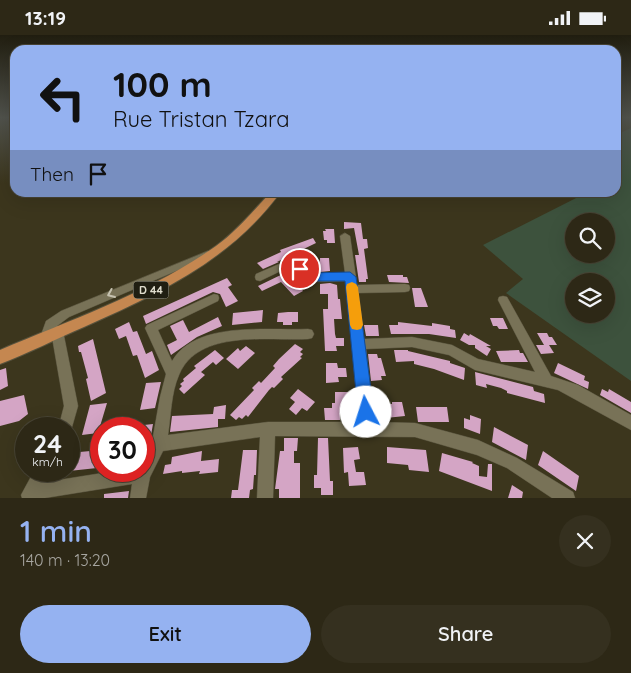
<!DOCTYPE html>
<html lang="en">
<head>
<meta charset="utf-8">
<style>
  :root { --surface:#2d2816; --page:#35301f; --text:#f1f3f6; --muted:#a7a6a1; --line:#484435; --accent:#95b2f1 }
  body { margin:0; font-family:Quicksand,sans-serif; background:var(--page); color:var(--text); height:100vh; display:flex; flex-direction:column; font-size:19px; white-space:nowrap }
  * { box-sizing:border-box; margin:0 }
  p { font-size:16px; color:var(--muted) }
  .icon { flex:none; width:28px; height:28px; fill:none; stroke:currentColor; stroke-width:2; stroke-linecap:round; stroke-linejoin:round }
  .map { position:relative; height:463px; overflow:hidden }
  .panel { display:flex; flex-direction:column; background:var(--surface); flex:1 }
  .panel>* { flex:none }
  .hud { position:absolute; left:10px; top:10px; width:611px; height:152px; border-radius:15px; box-shadow:0 5px 20px #0002,0 0 0 1px var(--line); background:#95b2f1; color:#111; overflow:hidden }
  .controls { position:absolute; left:565px; top:178px; display:grid; gap:10px }
  .controls a { display:grid; place-items:center; width:50px; height:50px; border-radius:50%; background:var(--surface); box-shadow:0 5px 20px #0002,0 0 0 1px var(--line); font-size:25px }
  .speed { position:absolute; left:15px; top:382px; display:flex; gap:10px; font-size:25px; font-weight:700; text-align:center }
  .speed>* { display:grid; place-content:center; width:65px; height:65px; border-radius:50%; background:var(--surface); box-shadow:0 5px 20px #0002,0 0 0 1px var(--line); line-height:1 }
  .speed small { font-size:12px; font-weight:400 }
  .speed .limit { border:8px solid #d22; background:#fff; color:#111 }
  .pin { position:absolute; display:grid; place-items:center; width:42px; height:42px; color:#fff; margin:-21px; border:2px solid #fff; border-radius:50%; box-shadow:0 1px 5px #0007 }
  .me { position:absolute; width:55px; margin:-28px; rotate:355deg; stroke-linejoin:round; filter:drop-shadow(0 0 4px #0008) }
  .turn { display:flex; align-items:center; gap:18px; height:105px; padding:0 20px; font-size:22px }
  .turn .icon { width:65px; height:65px; stroke-width:2.5 }
  .turn b { display:block; font-size:35px; line-height:42px }
  .then { display:flex; align-items:center; height:48px; padding:0 20px; background:#0003; gap:10px; font-size:19px }
  .round { display:grid; place-items:center; flex:none; width:52px; height:52px; border-radius:26px; background:var(--page) }
  .summary { display:flex; align-items:center; justify-content:space-between; height:85px; padding:0 20px }
  h1 { font-size:30px; font-weight:600; line-height:38px; color:var(--accent) }
  .button { display:flex; gap:10px; margin-top:auto; padding:10px 20px }
  .button a { flex:1; height:58px; border-radius:30px; background:var(--accent); color:#111; font-size:20px; font-weight:600; line-height:58px; text-align:center }
  .button a+a { background:var(--page); color:var(--text) }
  .status { display:flex; justify-content:space-between; align-items:center; height:35px; padding:0 25px; background:var(--surface); direction:ltr }
  .status svg { height:14px; fill:currentColor }
  .map>svg:first-child { display:block }
</style>
</head>
<body>
<div class="status"><b>13:19</b><svg viewBox="0 0 49 12"><path d="M0 12V9h3v3zM5 12V6h3v6zM10 12V3h3v9zM15 12V0h3v12zM26 1h20v11H26zM47 4h2v5h-2z"/></svg></div>
<div class="map">
<svg width="631" height="463" viewBox="0 0 631 463">
  <rect width="100%" height="100%" fill="#3c361d"/>
  <path fill="#3d523d" fill-rule="evenodd" d="M631,93V346L506,258L523,244L483,210L586,158H616V100ZM574,186H606V219H574ZM574,246H606V279H574Z"/>
  <path fill="#d4a5c5" d="M344,187L361,188L363,204H367L368,213L364,214L368,244H366V247H359L355,220H359L354,193L344,194Z
    M325,194H334L335,208H327V205H324L323,196H326Z
    M313,203L316,208L277,227H279L263,234L257,228L281,217L280,215Z
    M320,223H329L330,236L320,237Z
    M291,235L296,240L293,241L303,256L294,261L281,247L262,256L258,251Z
    M387,240H403V242H407L409,248L389,247Z
    M227,243L232,250L228,252L238,266L226,272L220,259L213,257L146,289L143,281Z
    M330,248L337,250L338,264H340L342,284H334L335,299L336,303H344V311H336L337,316H325L323,274H328V259H320V249Z
    M412,253H421L428,272H415Z
    M263,275L262,287L232,290L233,278Z
    M288,277H298V287H292V290H283V287H277L278,278Z
    M218,282L222,291L197,302L171,320L167,310L177,305L170,291L183,285L189,297Z
    M490,283H503L508,294H499L497,291H493Z
    M129,287L133,297L137,296L146,319L152,316L159,335L145,343L137,320L133,321L126,301L119,304L115,294Z
    M398,287L432,291V288L450,291V294L455,295L456,303L429,299H391L389,290H398Z
    M364,290H378L379,301H366Z
    M464,298L469,301L470,299L491,311H486L491,314L487,321L475,313V310H469L460,305Z
    M537,298H547L549,302H552L557,310H544Z
    M93,304L106,358L91,366L86,344L88,343L81,317H79L78,311Z
    M295,309L303,314L300,317L303,319L300,322L302,323L281,342L283,344L274,353L272,352L269,355L248,382L246,380L242,384L239,382L236,385L230,380L254,355L252,353L259,346L261,348L275,333L273,331L279,324Z
    M536,310H549L554,318L541,319Z
    M246,311L255,318L238,334L226,324L238,313L240,316Z
    M215,315L224,323L216,330L213,327L201,337L205,340L184,359L179,354L182,351L180,349L184,346L183,344L196,333L194,331L198,328Z
    M394,315H408V316L450,326V328L465,333L464,345L434,334L414,329V326L396,327Z
    M519,315L520,318H523L528,327H501L496,316Z
    M368,319H377L378,323H381L386,341H381L382,345L371,346Z
    M326,328H337L338,333H346L347,342H338L339,347L326,348Z
    M558,328L585,341L584,345L589,347L588,354L554,338Z
    M6,333L8,351L0,355V335Z
    M475,337L533,352L534,356L544,359L545,368L507,358V356L501,353L486,349L487,353L476,350Z
    M161,347L155,373L140,375L146,348Z
    M298,354L315,367L307,376L302,373L296,380L289,374L295,367L290,363Z
    M602,354L608,357L609,354L631,367V378L600,360Z
    M335,357H348L347,368H344V378H340V385H325L324,373H332V368H335Z
    M24,360L28,379L19,386L0,391V366Z
    M392,367H402L405,381L376,384L374,369H392Z
    M107,368L98,398L82,400L90,370Z
    M226,370L225,384H218V392L170,397L172,381L213,379L214,372Z
    M416,372H447L449,387H418Z
    M470,380L481,384L480,399L464,393V383L470,385Z
    M153,389L150,406L148,409L144,410V390Z
    M494,392L528,410L526,425L492,407Z
    M284,403H298L297,416H294V428H300V463H279V454H275L280,416H284Z
    M318,403H328L330,446H333V460H321V453H314V440H317Z
    M358,412L360,424L354,425L356,437H364L366,450L349,451L348,437L344,438L343,413Z
    M387,412L426,415L429,437L409,435L408,430L387,428Z
    M101,415L97,433L69,436V418Z
    M243,415H257L256,440H254L253,454L250,455L249,463H231L232,455H238Z
    M202,416L201,426L219,424L218,437L199,439L200,436L182,438V436L163,439L165,430L171,429L172,422Z
    M543,416L579,441L576,456L538,430Z
    M442,418L473,427L472,428L479,431V441L487,442L488,429H492V456L439,436Z
    M512,450L523,457L522,463H508Z
    M129,456L128,463H104V459Z"/>
  <g fill="none" stroke-linecap="round" stroke-linejoin="round">
    <g stroke="#58533d" stroke-width="1">
      <path id="street" d="M345,198L350,201L357,250L405,249L409,250L410,253L409,256L405,257L358,258L364,304L412,302L452,310L478,324L535,337L498,265L499,262L503,261L507,262L551,341L578,350L631,380V395L558,355L475,335L449,320L412,312L366,314L374,387L415,388L478,405L517,423L573,457L575,463H552L507,433L477,420L415,402L275,401L273,463H257L260,402L163,416L150,442L146,463H130L132,449L45,463H22L21,460L34,436H51L46,447L115,436H144V421L152,407L160,362L166,339L145,293L147,290L214,259L218,260L219,263L218,266L158,295L172,326C196,285 268,296 308,294L312,295L314,299L312,303L308,304C268,306 198,294 179,340C171,358 171,381 168,400L268,387H359L346,246L307,247L303,246L291,231L260,246L256,245L255,242L256,239L293,223L296,224L310,239L345,238L340,201Z
        M208,216L213,219L211,221L69,282L57,291L61,292L63,296L78,371L70,399L69,400V394H58L64,371L52,302L47,305L43,304L41,300L46,286L61,276Z"/>
    </g>
    <g stroke="#58533d" stroke-width="2">
      <path id="primary" d="M270,158H280C229,226 160,258 84,292C56,304 29,318 0,329V315C73,284 151,257 216,211C237,196 253,176 270,158Z"/>
    </g>
    <use href="#street" fill="#787257" fill-rule="evenodd"/>
    <use href="#primary" fill="#c58750" fill-rule="evenodd"/>
  </g>
  <defs><path id="oneway-chevron" d="M-2-3.5L2.5 0L-2 3.5" fill="none" stroke-width="1.6" stroke-linecap="round" stroke-linejoin="round" transform="scale(1.25)"/></defs>
  <use stroke="#c6c2b0" href="#oneway-chevron" transform="translate(111 259) rotate(157)"/>
  <linearGradient id="sky" x2="0" y2="1"><stop stop-color="#211e10"/><stop offset="0.56" stop-color="#50524c"/><stop offset="1" stop-color="#50524c" stop-opacity="0"/></linearGradient>
  <rect width="631" height="148" fill="url(#sky)"/>
  <path fill="#1a73e8" stroke="#114b97" d="M300,230L304,231L310,238L350,237L356,242L374,377L371,383L366,385L360,383L358,377L345,246H303L294,234Z"/>
  <path fill="#f59e0b" d="M352,247L356,249L358,252L363,290L361,294L357,295L352,294L350,290L346,252L347,249Z"/>
  <g text-anchor="middle" dominant-baseline="central" stroke-width="5" stroke-linejoin="round" paint-order="stroke">
    <rect fill="#201e12" stroke="#a6a496" stroke-width="1" x="133.5" y="246.5" width="35" height="17" rx="4"/>
    <g font-size="11" font-weight="bold" fill="#e0ddce">
      <text x="151" y="255">D 44</text>
    </g>
  </g>
</svg>
<div class="controls">
<a><svg class="icon" aria-label="search" viewBox="0 0 24 24"><circle cx="10" cy="10" r="6"/><path d="M15 15l6 6"/></svg></a>
<a><svg class="icon" aria-label="layers" viewBox="0 0 24 24"><path d="M12 4l9 5-9 5-9-5zM3 14l9 5 9-5"/></svg></a>
</div>
<div class="speed"><div>24<small>km/h</small></div><div class="limit">30</div></div>
<div class="pin" style="left:300px;top:234px;background:#d93025"><svg class="icon" aria-label="arrive" viewBox="0 0 24 24"><path d="M6 21V4h12l-3 4 3 4H6"/></svg></div>
<svg class="me" style="left:366px;top:377px" viewBox="-20 -20 40 40"><circle r="19" fill="#fff"/><path d="M0-13L10 11 0 6-10 11z" fill="#1a73e8"/></svg>
<div class="hud">
<div class="turn"><svg class="icon" aria-label="left" viewBox="0 0 24 24"><path d="M17 20v-9H6M10 6l-5 5 5 5"/></svg><div><b>100 m</b>Rue Tristan Tzara</div></div>
<div class="then">Then<svg class="icon" aria-label="arrive" viewBox="0 0 24 24"><path d="M6 21V4h12l-3 4 3 4H6"/></svg></div>
</div>
</div>
<section class="panel">
<div class="summary"><div><h1>1 min</h1><p>140 m · 13:20</p></div><a class="round"><svg class="icon" aria-label="close" viewBox="0 0 24 24"><path d="M6 6l12 12M18 6L6 18"/></svg></a></div>
<div class="button"><a>Exit</a><a>Share</a></div>
</section>
</body>
</html>
